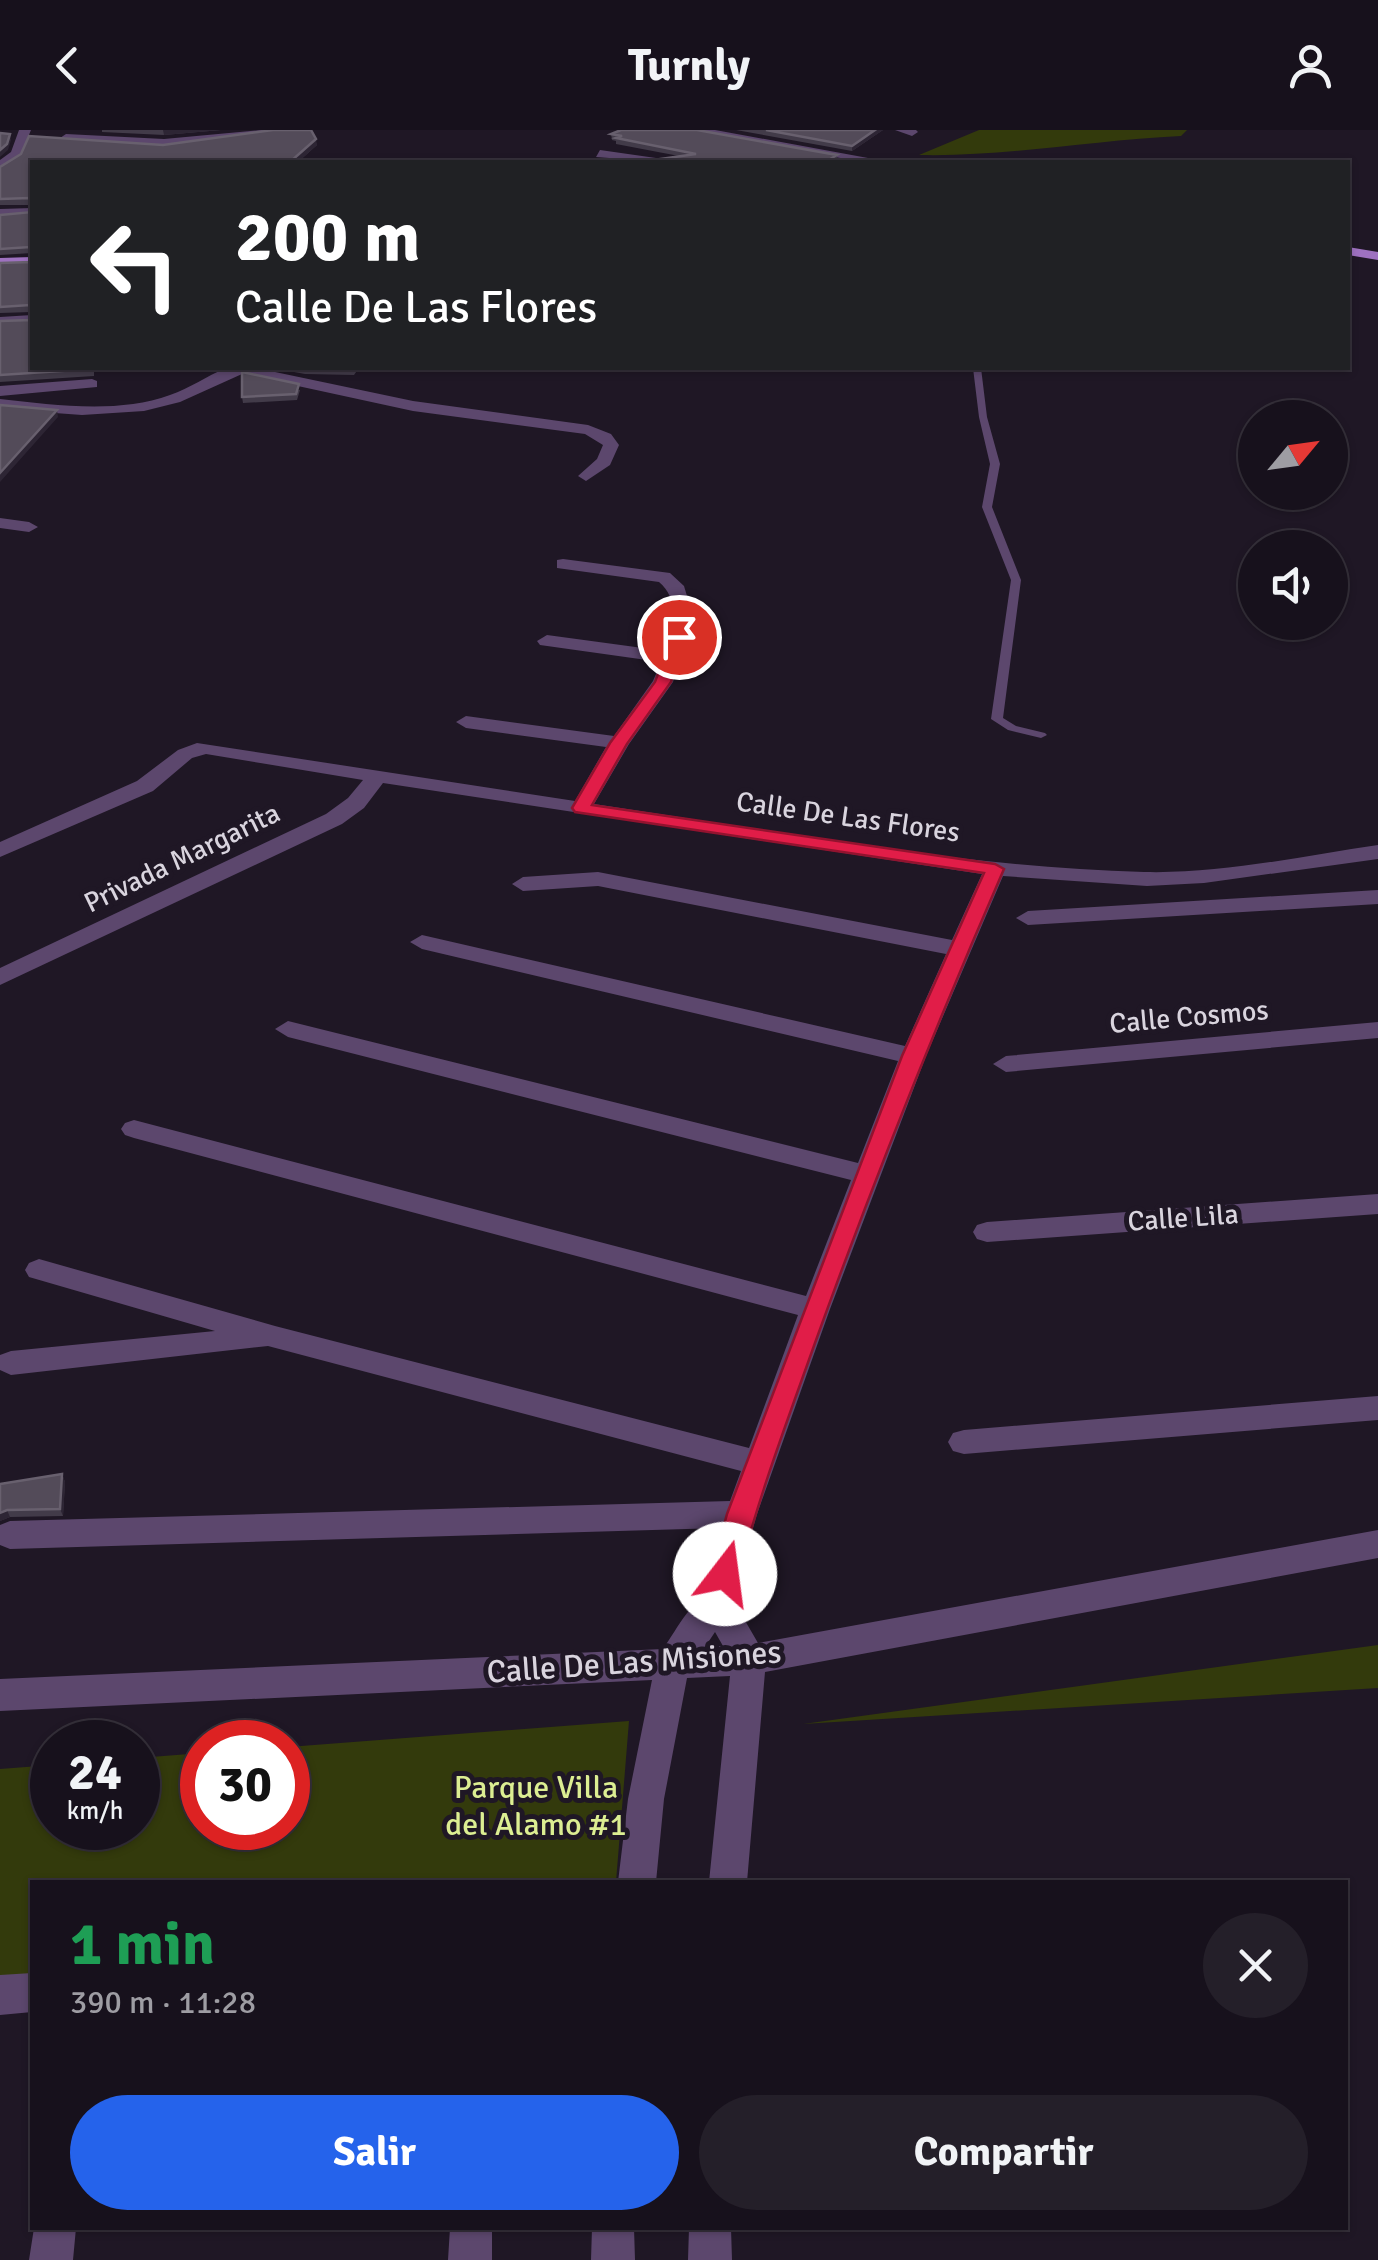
<!DOCTYPE html>
<html lang="es">
<head>
<meta charset="utf-8">
<style>
  :root { --surface:#17111c; --page:#241f29; --text:#f1f3f6; --muted:#9e9da3; --line:#36313b; --accent:#2563eb }
  body { margin:0; font-family:Signika,sans-serif; background:var(--page); color:var(--text); height:100vh; display:flex; flex-direction:column; font-size:38px; white-space:nowrap }
  * { box-sizing:border-box; margin:0 }
  p { font-size:32px; color:var(--muted) }
  .icon { flex:none; width:55px; height:55px; fill:none; stroke:currentColor; stroke-width:2; stroke-linecap:round; stroke-linejoin:round }
  .map { position:relative; flex:1; overflow:hidden }
  .details { position:absolute; left:30px; top:1750px; width:1318px; height:350px; display:flex; flex-direction:column; background:var(--surface); border-radius:0px; box-shadow:0 2px 8px #0004,0 0 0 2px var(--line) }
  .details>* { flex:none }
  .hud { position:absolute; left:30px; top:30px; width:1320px; height:210px; border-radius:0px; box-shadow:0 2px 8px #0004,0 0 0 2px var(--line); background:#202124; color:#fff; overflow:hidden }
  .needle { width:65px; rotate:61deg }
  .fabs { position:absolute; left:1238px; top:270px; display:grid; gap:20px }
  .fabs a { display:grid; place-items:center; width:110px; height:110px; border-radius:50%; background:var(--surface); box-shadow:0 2px 8px #0004,0 0 0 2px var(--line); font-size:50px }
  .speed { position:absolute; left:30px; top:1590px; display:flex; gap:20px; font-size:50px; font-weight:700; text-align:center }
  .speed>* { display:grid; place-content:center; width:130px; height:130px; border-radius:50%; background:var(--surface); box-shadow:0 2px 8px #0004,0 0 0 2px var(--line); line-height:1 }
  .speed small { font-size:25px; font-weight:400 }
  .speed .limit { border:15px solid #d22; background:#fff; color:#111 }
  .pin { position:absolute; display:grid; place-items:center; width:85px; height:85px; color:#fff; margin:-42px; border:5px solid #fff; border-radius:50%; box-shadow:0 2px 10px #0007 }
  .me { position:absolute; width:110px; margin:-55px; rotate:15deg; stroke-linejoin:round; filter:drop-shadow(0 0 8px #0008) }
  .turn { display:flex; align-items:center; gap:35px; height:210px; padding:0 40px; font-size:45px }
  .turn .icon { width:130px; height:130px; stroke-width:2.5 }
  .turn b { display:block; font-size:70px; line-height:85px }
  .round { display:grid; place-items:center; flex:none; width:105px; height:105px; border-radius:52px; background:var(--page) }
  .overview { display:flex; align-items:center; justify-content:space-between; height:170px; padding:0 40px }
  h1 { font-size:60px; font-weight:700; line-height:75px; color:#1e9e55 }
  .cta { display:flex; gap:20px; margin-top:auto; padding:20px 40px }
  .cta a { flex:1; height:115px; border-radius:60px; background:var(--accent); color:#fff; font-size:40px; font-weight:700; line-height:115px; text-align:center }
  .cta a+a { background:var(--page); color:var(--text) }
  header { display:flex; justify-content:space-between; align-items:center; height:130px; padding:0 40px; background:var(--surface); font-size:45px; font-weight:700 }
  .map>svg:first-child { display:block }
</style>
</head>
<body>
<header><svg class="icon" aria-label="back" viewBox="0 0 24 24"><path d="M15 5l-7 7 7 7"/></svg>Turnly<svg class="icon" aria-label="person" viewBox="0 0 24 24"><circle cx="12" cy="8" r="4"/><path d="M4 21q1-7 8-7t8 7"/></svg></header>
<div class="map">
<svg width="1378" height="2130" viewBox="0 0 1378 2130">
  <rect width="100%" height="100%" fill="#1f1725"/>
  <path fill="#333a0c" d="M979,0H1187L1181,6C1093,10 1007,27 919,25Z
    M1378,1515V1558L803,1594Z
    M629,1591L616,1752H32V1846L0,1849V1639L52,1635V1698H138V1628L202,1623V1698H288V1617Z"/>
  <g fill="none" stroke-linecap="round" stroke-linejoin="round">
    <path fill="#5c476d" fill-rule="evenodd" d="M973,238H981L987,287L1000,334L992,377L1021,450L1003,588L1016,596L1045,603L1047,605L1041,608L1008,600L991,589L1011,450L982,377L990,334L979,287Z"/>
    <path fill="#5c476d" fill-rule="evenodd" d="M19,0H31L20,27L0,40V30L11,22Z
      M262,0L273,3L164,17L66,12L60,8L66,4L164,9Z
      M688,0H715L868,28L862,32Z
      M895,0H916L918,2L912,6Z
      M600,20L656,28L662,32L596,27Z
      M32,78V86L0,87V79Z
      M32,185V193L0,195V187Z
      M226,238H256L413,271L588,295L611,304L619,315L610,335L586,351L578,346L597,329L603,315L585,304L413,281L242,244L180,272L144,281L82,285L0,279V269C54,275 118,284 170,265C190,258 207,246 226,238Z
      M92,249L97,251V257L0,266V256Z
      M0,388L29,392L38,397L29,402L0,398Z
      M563,429L670,443L684,456L693,486L673,552L629,614L594,674C777,701 960,737 1144,742C1222,744 1302,726 1378,715V729L1204,753L1147,756L1003,746L926,926L830,1179L757,1384L729,1483L717,1487L705,1483L700,1473L721,1398L10,1419L0,1415V1395L10,1391L730,1371L741,1341L268,1216L11,1245L0,1240V1225L11,1221L215,1201L29,1147L25,1140L29,1133L39,1129L275,1196L749,1318L798,1185L134,1008L125,1005L121,999L125,993L134,990L806,1166L851,1050L288,907L275,899L288,891L858,1033L898,931L422,819L410,812L422,805L905,916L946,824L598,756L523,761L512,754L523,747L598,742L952,810L982,744L383,653L364,678L342,694L0,855V838L326,684L348,668L363,650L206,624L192,628L153,661L0,727V712L137,651L178,620L197,613L575,671L606,617L466,598L456,592L466,586L614,606L653,551L661,532L540,515L537,511L547,505L665,521C671,497 681,470 659,452L557,438V430Z
      M1378,760V774L1028,795L1016,788L1028,781Z
      M1378,892V908L1006,942L993,934L1006,926Z
      M1378,1064V1084L987,1112L977,1109L973,1102L977,1095L987,1092Z
      M1378,1266V1290L964,1324L953,1321L948,1312L953,1303L964,1300Z
      M32,1843V1882L0,1885V1845Z
      M34,2098H76L73,2130H29Z
      M450,2098H492V2130H448Z"/>
    <path fill="#5c476d" fill-rule="evenodd" d="M1378,1400V1428L765,1542L747,1752H709L730,1546L687,1548L664,1669L656,1752H618L628,1669L652,1550L0,1581V1549L663,1519C679,1497 699,1452 729,1463L758,1513ZM715,1502L723,1516L705,1517Z
      M592,2098H634L635,2130H591Z
      M689,2098H731L732,2130H688Z"/>
    <path fill="#9e71c0" fill-rule="evenodd" d="M1348,117L1378,122V130L1348,125Z
      M32,127V135L0,136V128Z"/>
  </g>
  <path fill="#423b49" d="M102,0H221L164,5L102,2Z
    M272,0H311L317,15L298,32H32V75H0V37Z
    M736,0H883L852,21Z
    M611,4L837,25V31L679,26L616,14V11L612,10Z
    M32,82V123L0,125V85Z
    M32,130V182L0,183V133L31,132Z
    M0,191L32,238H101L94,242V246L0,252Z
    M272,238H359L354,245L305,244Z
    M300,260L297,270L243,273L242,267Z
    M62,1344L65,1352L63,1386L10,1387L0,1391V1354Z"/>
  <path fill="#2d2534" d="M163,0H221L164,5Z
    M875,0H883L852,21V16Z
    M10,4L11,10L8,20L0,27V20Z
    M316,9L317,15L298,32H290Z
    M57,280L58,287L0,352V343Z
    M62,1344L65,1352L63,1386L60,1379Z
    M7,1380L10,1387L0,1391V1383Z"/>
  <path fill="#534b59" stroke="#68606e" stroke-width="2.5" d="M273,0H311L316,9L290,32H32V70L30,68L0,69V37L21,24L29,6L163,15Z
    M621,0H697L837,25L825,32H811V31L810,32H639L696,24L616,8L622,6L611,4Z
    M766,0H875L852,16Z
    M0,3L10,4L7,14L0,20Z
    M32,82V123L30,117L0,119V85Z
    M32,130V177L30,175L0,177V133L31,132Z
    M32,184V238H92L93,239L0,245V191L31,190Z
    M242,242L299,254L296,264L242,267Z
    M0,275L57,280L0,343Z
    M62,1344L60,1379L7,1380L0,1383V1354Z"/>
  <path fill="#e11d48" stroke="#92132f" stroke-width="2.5" d="M673,504L687,507L671,552L627,614L592,675L995,734L1004,739C936,895 873,1052 815,1213C788,1289 759,1365 739,1444L735,1452L725,1455L715,1452L711,1444L727,1384L902,926L984,743L575,682L572,678L610,613L655,552Z"/>
  <g text-anchor="middle" dominant-baseline="central" stroke-width="10" stroke-linejoin="round" paint-order="stroke">
    <g font-size="28" fill="#d9d4de" stroke="#1f1725">
      <text transform="translate(848 687) rotate(8)">Calle De Las Flores</text>
      <text transform="translate(182 728) rotate(-26)">Privada Margarita</text>
      <text transform="translate(1189 887) rotate(-5)">Calle Cosmos</text>
      <text transform="translate(1183 1088) rotate(-4)">Calle Lila</text>
    </g>
    <g font-size="32" fill="#d9d4de" stroke="#1f1725">
      <text transform="translate(634 1532) rotate(-4)">Calle De Las Misiones</text>
    </g>
    <g font-size="32" fill="#dcee92" stroke="#1f1725">
      <text x="536" y="1657">Parque Villa<tspan x="536" dy="37">del Alamo #1</tspan></text>
    </g>
  </g>
</svg>
<div class="fabs">
<a><svg class="needle" viewBox="-14 -14 28 28"><path d="M0-13l5 13h-10z" fill="#e53935"/><path d="M0 13l5-13h-10z" fill="#9e9da3"/></svg></a>
<a><svg class="icon" aria-label="sound" viewBox="0 0 24 24"><path d="M4 9h4l5-4v14l-5-4H4zM17 9q2 3 0 6"/></svg></a>
</div>
<div class="speed"><div>24<small>km/h</small></div><div class="limit">30</div></div>
<div class="pin" style="left:679px;top:507px;background:#d93025"><svg class="icon" aria-label="arrive" viewBox="0 0 24 24"><path d="M6 21V4h12l-3 4 3 4H6"/></svg></div>
<svg class="me" style="left:725px;top:1444px" viewBox="-20 -20 40 40"><circle r="19" fill="#fff"/><path d="M0-13L10 11 0 6-10 11z" fill="#e11d48"/></svg>
<div class="hud">
<div class="turn"><svg class="icon" aria-label="left" viewBox="0 0 24 24"><path d="M17 20v-9H6M10 6l-5 5 5 5"/></svg><div><b>200 m</b>Calle De Las Flores</div></div>
</div>
<section class="details">
<div class="overview"><div><h1>1 min</h1><p>390 m · 11:28</p></div><a class="round"><svg class="icon" aria-label="close" viewBox="0 0 24 24"><path d="M6 6l12 12M18 6L6 18"/></svg></a></div>
<div class="cta"><a>Salir</a><a>Compartir</a></div>
</section>
</div>
</body>
</html>
